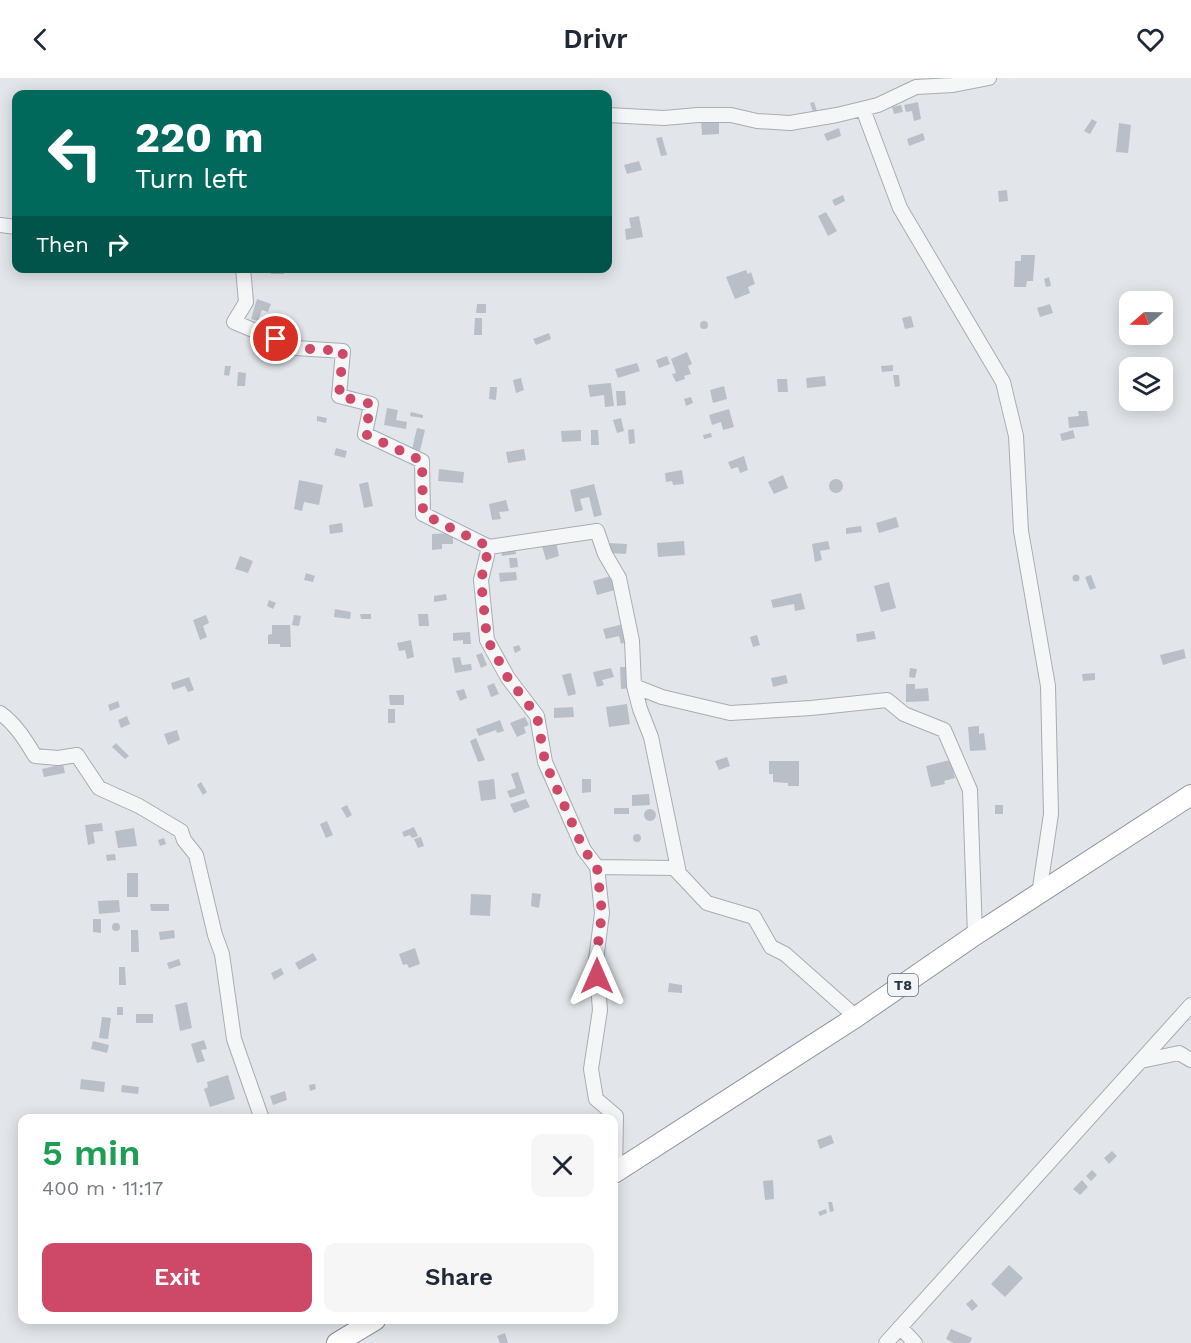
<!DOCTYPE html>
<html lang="en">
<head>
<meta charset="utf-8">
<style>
  :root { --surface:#fff; --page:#f6f6f7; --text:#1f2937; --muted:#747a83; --accent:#ce4868 }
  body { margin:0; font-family:"Work Sans",sans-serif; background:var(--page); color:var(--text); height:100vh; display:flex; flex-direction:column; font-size:22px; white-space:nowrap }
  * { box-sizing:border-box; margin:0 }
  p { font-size:20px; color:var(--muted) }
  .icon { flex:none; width:33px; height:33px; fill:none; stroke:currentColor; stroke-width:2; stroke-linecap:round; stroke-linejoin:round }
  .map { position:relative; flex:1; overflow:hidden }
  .sheet { position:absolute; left:18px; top:1036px; width:600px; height:210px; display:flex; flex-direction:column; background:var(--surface); border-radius:12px; box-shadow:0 3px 15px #0003 }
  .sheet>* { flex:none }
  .hud { position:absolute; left:12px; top:12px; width:600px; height:183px; border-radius:12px; box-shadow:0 3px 15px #0003; background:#00695c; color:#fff; overflow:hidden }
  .needle { width:39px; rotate:250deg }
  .controls { position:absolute; left:1119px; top:213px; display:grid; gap:12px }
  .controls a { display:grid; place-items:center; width:54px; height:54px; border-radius:12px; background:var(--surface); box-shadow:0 3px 15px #0003; font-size:30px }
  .pin { position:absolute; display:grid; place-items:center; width:51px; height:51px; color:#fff; margin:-26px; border:3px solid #fff; border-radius:50%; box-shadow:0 2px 6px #0007 }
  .me { position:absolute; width:66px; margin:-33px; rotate:0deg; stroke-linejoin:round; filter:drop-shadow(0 0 4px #0008) }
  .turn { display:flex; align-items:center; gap:21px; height:126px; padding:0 24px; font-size:27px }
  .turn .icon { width:78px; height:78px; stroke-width:2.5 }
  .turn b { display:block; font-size:42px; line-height:51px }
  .then { display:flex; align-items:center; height:57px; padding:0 24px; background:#0003; gap:12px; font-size:22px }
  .round { display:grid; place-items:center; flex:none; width:63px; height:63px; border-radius:12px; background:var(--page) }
  .summary { display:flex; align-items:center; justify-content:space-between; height:102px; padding:0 24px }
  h1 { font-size:36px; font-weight:600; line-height:45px; color:#1e9e55 }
  .button { display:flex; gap:12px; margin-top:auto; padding:12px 24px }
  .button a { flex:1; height:69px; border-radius:12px; background:var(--accent); color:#fff; font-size:24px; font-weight:600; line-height:69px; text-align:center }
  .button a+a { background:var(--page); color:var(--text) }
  header { display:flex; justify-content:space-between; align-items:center; height:78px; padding:0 24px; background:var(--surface); font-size:27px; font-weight:600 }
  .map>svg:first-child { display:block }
</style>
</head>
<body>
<header><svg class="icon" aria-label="back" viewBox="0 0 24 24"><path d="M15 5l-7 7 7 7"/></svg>Drivr<svg class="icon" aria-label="heart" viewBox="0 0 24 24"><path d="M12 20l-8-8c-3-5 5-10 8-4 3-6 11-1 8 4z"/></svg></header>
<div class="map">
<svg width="1191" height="1265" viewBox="0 0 1191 1265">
  <rect width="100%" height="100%" fill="#e2e6ea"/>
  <path fill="#b9bfc7" d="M814,24L817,33L813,34L810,25Z
    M918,24L921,41L914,43L912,33L906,34L904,27Z
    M901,27L903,34L894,36L892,29Z
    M719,41V56L702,57L701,42Z
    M1092,41L1097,44L1090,56L1084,53Z
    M1119,45L1131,47L1128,75L1116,74Z
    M839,50L841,58L827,63L824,56Z
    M923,55L925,62L909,68L907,61Z
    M662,59L667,77L661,78L656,60Z
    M639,83L642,92L627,96L624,87Z
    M1007,112L1008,123L999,124L998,113Z
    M843,117L845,123L835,128L832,122Z
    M826,134L837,153L828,158L818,138Z
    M639,138L643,159L626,162L625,151L631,150L629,140Z
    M1021,177H1035L1033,203H1027L1026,209H1014L1015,183H1021Z
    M271,190H284V196H271Z
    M746,192L748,196L751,194L755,206L748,209L750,215L735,221L726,199Z
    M1049,199L1051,208L1046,209L1044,201Z
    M257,221L271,226L268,234L262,232L258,243L251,241Z
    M477,226H486V235H476Z
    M1050,226L1053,235L1040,239L1037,230Z
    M911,238L914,249L905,251L902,240Z
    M475,240H482V257H474Z
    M700 247a4 4 0 1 1 8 0a4 4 0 1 1-8 0Z
    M549,255L551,261L536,267L533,261Z
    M687,274L692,286L688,288L691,296L684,298L685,301L676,304L672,296L676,295L671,281Z
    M667,278L670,286L659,290L656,282Z
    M637,285L640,293L618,300L615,291Z
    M893,287V293L882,294L881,288Z
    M225,288H231L229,298L224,297Z
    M238,294L246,295L245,308H237Z
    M893,297H899L900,308L895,309Z
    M825,298L826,308L807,310L806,300Z
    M521,300L524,312L516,315L513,302Z
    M777,301H787L788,314H778Z
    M611,305L614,328L605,329L604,317L590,319L588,307Z
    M724,308L727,321L713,325L710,312Z
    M490,309H497L496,322L489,321Z
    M616,313H625L626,327L617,328Z
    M691,319L693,325L686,328L684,321Z
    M387,330L398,332L396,342L407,344L406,351L384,347Z
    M729,331L734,349L723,352L721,344L712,347L709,337Z
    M1078,333H1087L1089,348L1069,350L1068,339L1079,338Z
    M411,334L423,337V340L410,338Z
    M317,338L327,340L326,345L317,343Z
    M621,340L624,353L617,355L613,342Z
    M417,350L425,352L420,373L412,371Z
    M634,351L635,365L629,366L628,352Z
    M581,352V363L562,364L561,353Z
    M591,352H598L599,367H591Z
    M1073,352L1075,360L1062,363L1060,356Z
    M711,355L712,359L704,361L703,357Z
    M336,370L347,373L345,380L334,377Z
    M524,371L526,382L508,385L506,374Z
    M744,378L748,392L740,395L738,389L731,391L728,384Z
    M439,391L464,394L463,405L438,403Z
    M682,392L684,406L673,407L672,403L666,404L665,395Z
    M783,397L788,410L774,416L768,404Z
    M829 408a7 7 0 1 1 14 0a7 7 0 1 1-14 0Z
    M299,402L323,407L319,427L304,424L302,433L294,431Z
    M368,404L373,428L364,430L359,406Z
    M594,406L602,437L594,439L589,419L580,421L583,432L575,434L570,412Z
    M506,422L509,433L499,434L501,441L492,442L489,426Z
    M896,439L899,449L879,455L876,445Z
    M342,445L343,454L330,456L329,447Z
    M861,448L862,454L846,456V450Z
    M453,455V466H442V471L432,472V456Z
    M684,463L685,477L658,479L657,465Z
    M828,463L830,471L820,473L822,482L815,484L812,466Z
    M556,464L559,478L546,482L542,468Z
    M608,465L627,466L626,476L608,475Z
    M515,470L516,476L502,478L501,472Z
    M240,478L253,483L248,495L235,491Z
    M509,480H517L518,489L510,490Z
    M516,494L517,502L500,504L499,495Z
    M306,495L315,498L313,504L304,502Z
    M1072.5 500a3.5 3.5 0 1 1 7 0a3.5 3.5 0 1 1-7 0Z
    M1091,497L1096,510L1090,512L1085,499Z
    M611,498L615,512L597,517L593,503Z
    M889,504L896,530L881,534L874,508Z
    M801,515L805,531L795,533L794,526L773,530L771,522Z
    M446,516L447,522L434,524V518Z
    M269,522L276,525L273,531L267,528Z
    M335,531L351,534L350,541L334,539Z
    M360,536H371V541H361Z
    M418,536H428L429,548H419Z
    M206,537L209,545L203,548L207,559L200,562L193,542Z
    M294,537L301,538L299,548L292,547Z
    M624,546L629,563L621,566L619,558L606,561L603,551Z
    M272,547H290L291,569H280V566H268V557L272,556Z
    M874,553L876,561L857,564L856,556Z
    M470,554L471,566H463V562L453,563V555Z
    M757,557L760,567L753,569L750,559Z
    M411,562L414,579L407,581L405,572L399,573L397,565Z
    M519,567L521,572L515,575L513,569Z
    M1184,571L1186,580L1163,587L1160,577Z
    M482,575L487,587L481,590L476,577Z
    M460,579L462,587L471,586L472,592L455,595L452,580Z
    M620,589H629L631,610L621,611Z
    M611,590L614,599L602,602L604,607L597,609L593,594Z
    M910,590L917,591L915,600L909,599Z
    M571,595L576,616L568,618L562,597Z
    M1095,595V602L1083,603L1082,596Z
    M786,597L788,605L773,609L771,600Z
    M189,599L194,612L188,614L185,608L173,612L171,605Z
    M494,605L499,616L491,619L487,608Z
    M906,606H915V611L928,610L929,623L906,624Z
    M464,611L467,620L460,623L456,613Z
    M389,617H404V627H390Z
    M118,623L120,629L110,633L108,627Z
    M627,626L630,646L609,649L606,629Z
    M573,629L574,639L554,640V630Z
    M388,631H395V645H388Z
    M127,638L130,646L121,650L118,642Z
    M525,639L529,647L524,649L526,655L517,659L510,645Z
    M500,642L504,653L497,655L496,652L479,658L476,651Z
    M979,648V656L984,655L986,672L970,673L968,649Z
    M177,652L180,662L168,667L164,656Z
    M476,660L485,682L478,684L470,663Z
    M116,665L129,678L125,681L112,669Z
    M727,679L730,688L719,692L715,683Z
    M950,682L955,700L944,703L945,706L931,709L926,688Z
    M769,683H799V708H788V705L773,704V696H769Z
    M63,686L65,695L44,699L42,691Z
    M518,694L525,715L510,720L507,713L516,710L511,696Z
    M494,701L496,721L481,723L478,703Z
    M582,701H591V714L582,715Z
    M201,704L207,714L203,717L197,707Z
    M649,716L650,727L632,728V717Z
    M526,721L530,729L514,735L510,726Z
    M347,727L352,737L347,740L341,730Z
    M995,727H1003V736H995Z
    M614,730H629V736H614Z
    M644 737a6 6 0 1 1 12 0a6 6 0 1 1-12 0Z
    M327,743L333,757L326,760L320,746Z
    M102,745L103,753L93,754L95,765L88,767L85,747Z
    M414,749L418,758L412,760L410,757L404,759L402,754Z
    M134,750L137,768L118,770L115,753Z
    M633 760a4 4 0 1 1 8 0a4 4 0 1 1-8 0Z
    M421,759L424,768L418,770L414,761Z
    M164,760L166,766L160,768L158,762Z
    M115,776L116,782L107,783L106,777Z
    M127,795H138V819H127Z
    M532,815L541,816L539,830L531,828Z
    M471,816L491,817L490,838L470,837Z
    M119,822L120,834L99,836L98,823Z
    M150,826H169V833H151Z
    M93,841H101V855L93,854Z
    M112 849a4 4 0 1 1 8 0a4 4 0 1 1-8 0Z
    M131,852H138L139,874H131Z
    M174,852L175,860L160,862L159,854Z
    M415,870L420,886L409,890L407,886L403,887L399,876Z
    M313,875L317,882L299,892L295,885Z
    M179,881L181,887L169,891L167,885Z
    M119,889H125L126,907H119Z
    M281,890L284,896L274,902L271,895Z
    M669,905L682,907V915L668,914Z
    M187,924L192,950L180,953L175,927Z
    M117,929H123V937H117Z
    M136,936H153V945H136Z
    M102,939L111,940L108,961L99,960Z
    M204,962L207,971L201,972L205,983L197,985L191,966Z
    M93,963L109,967L107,975L91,971Z
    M228,997L235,1021L210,1029L204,1011L208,1009L207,1004Z
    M81,1001L105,1004L104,1014L80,1011Z
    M315,1006L316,1011L310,1013L309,1007Z
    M122,1007L139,1009L138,1016L121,1014Z
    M285,1013L287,1022L273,1027L270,1018Z
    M831,1057L834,1065L820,1071L817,1062Z
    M1112,1073L1117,1078L1109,1086L1104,1080Z
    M1092,1092L1097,1097L1091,1103L1086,1098Z
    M773,1102L774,1121L765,1122L763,1103Z
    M1082,1102L1088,1109L1080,1117L1073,1111Z
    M828,1124H832L834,1133L830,1134Z
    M826,1131L827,1135L820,1138L818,1134Z
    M1009,1187L1023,1200L1005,1219L991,1206Z
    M972,1221L978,1228L972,1233L966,1226Z
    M951,1251L972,1260L970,1265H954L946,1261Z
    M505,1255L508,1265H500L497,1258Z"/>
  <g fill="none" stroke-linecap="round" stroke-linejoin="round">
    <g stroke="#a7adb4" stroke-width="16">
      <path id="minor" d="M863,31L900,130L1003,304L1016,358L1021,453L1048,608L1051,736L1039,816
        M608,37L664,40L698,37H731L757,43L790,45L837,37L878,27L916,9L953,7L989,0
        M0,147L16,149
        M243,190L246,224L234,244L296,270L343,273L339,318L371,326L365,356L422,383L423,436L489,469
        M634,608L640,631L651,659L679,795
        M0,635C15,645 26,663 35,678L58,680L77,677L99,710L139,728L181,753L184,762L196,777L215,857L222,876L234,961L262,1041
        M597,789L674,790L707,825L754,839L771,869L785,876L856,939
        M1141,983L1179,975L1191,982
        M615,1094L616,1038L596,1021L591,991L600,932L596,882L602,835L597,789L584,772L545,684L537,638L508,600L487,562L481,502L489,469L597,453L605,476L619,500L632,563L634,608L662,619L730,635L811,630L887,622L904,636L944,652L970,712L975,857
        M900,1249L915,1265
        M886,1265L1191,927"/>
    </g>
    <g stroke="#8995a1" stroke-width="22">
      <path id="highway" d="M614,1095L856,939L975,857L1191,717
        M337,1265L375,1242"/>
    </g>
    <use href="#minor" stroke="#f5f6f8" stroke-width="14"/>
    <use href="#highway" stroke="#fff" stroke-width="20"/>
  </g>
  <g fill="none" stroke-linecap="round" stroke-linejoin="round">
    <path stroke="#ce4868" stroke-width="10" stroke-dasharray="0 18" d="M276,261L296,270L343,273L339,318L371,326L365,356L422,383L423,436L489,469L481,502L487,561L508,600L537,638L545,684L584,772L597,789L602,835L596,882L597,898"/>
  </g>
  <g text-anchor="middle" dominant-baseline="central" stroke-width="6" stroke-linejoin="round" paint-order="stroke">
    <rect fill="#f1f5f7" stroke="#666f78" stroke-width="1.5" x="888" y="896" width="30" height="22" rx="4.5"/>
    <g font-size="14" font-weight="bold" fill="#2a3542">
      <text x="903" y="907">T8</text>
    </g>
  </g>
</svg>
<div class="controls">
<a><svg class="needle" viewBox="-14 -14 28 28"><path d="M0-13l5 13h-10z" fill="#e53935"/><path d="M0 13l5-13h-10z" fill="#747a83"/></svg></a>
<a><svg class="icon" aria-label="layers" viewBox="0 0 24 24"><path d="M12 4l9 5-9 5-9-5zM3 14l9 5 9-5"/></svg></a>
</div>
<div class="pin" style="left:276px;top:261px;background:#d93025"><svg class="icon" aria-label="arrive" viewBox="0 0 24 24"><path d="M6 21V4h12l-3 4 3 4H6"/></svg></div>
<svg class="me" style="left:597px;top:898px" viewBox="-20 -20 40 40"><path d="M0-17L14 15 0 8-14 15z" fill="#ce4868" stroke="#fff" stroke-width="4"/></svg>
<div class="hud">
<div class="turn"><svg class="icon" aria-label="left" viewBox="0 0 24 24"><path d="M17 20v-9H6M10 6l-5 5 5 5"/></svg><div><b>220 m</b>Turn left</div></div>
<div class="then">Then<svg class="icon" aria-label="right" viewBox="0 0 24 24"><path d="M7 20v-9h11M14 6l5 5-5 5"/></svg></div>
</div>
<section class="sheet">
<div class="summary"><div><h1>5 min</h1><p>400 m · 11:17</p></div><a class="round"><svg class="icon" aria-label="close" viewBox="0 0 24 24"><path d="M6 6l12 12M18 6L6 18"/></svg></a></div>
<div class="button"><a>Exit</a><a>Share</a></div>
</section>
</div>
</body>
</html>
